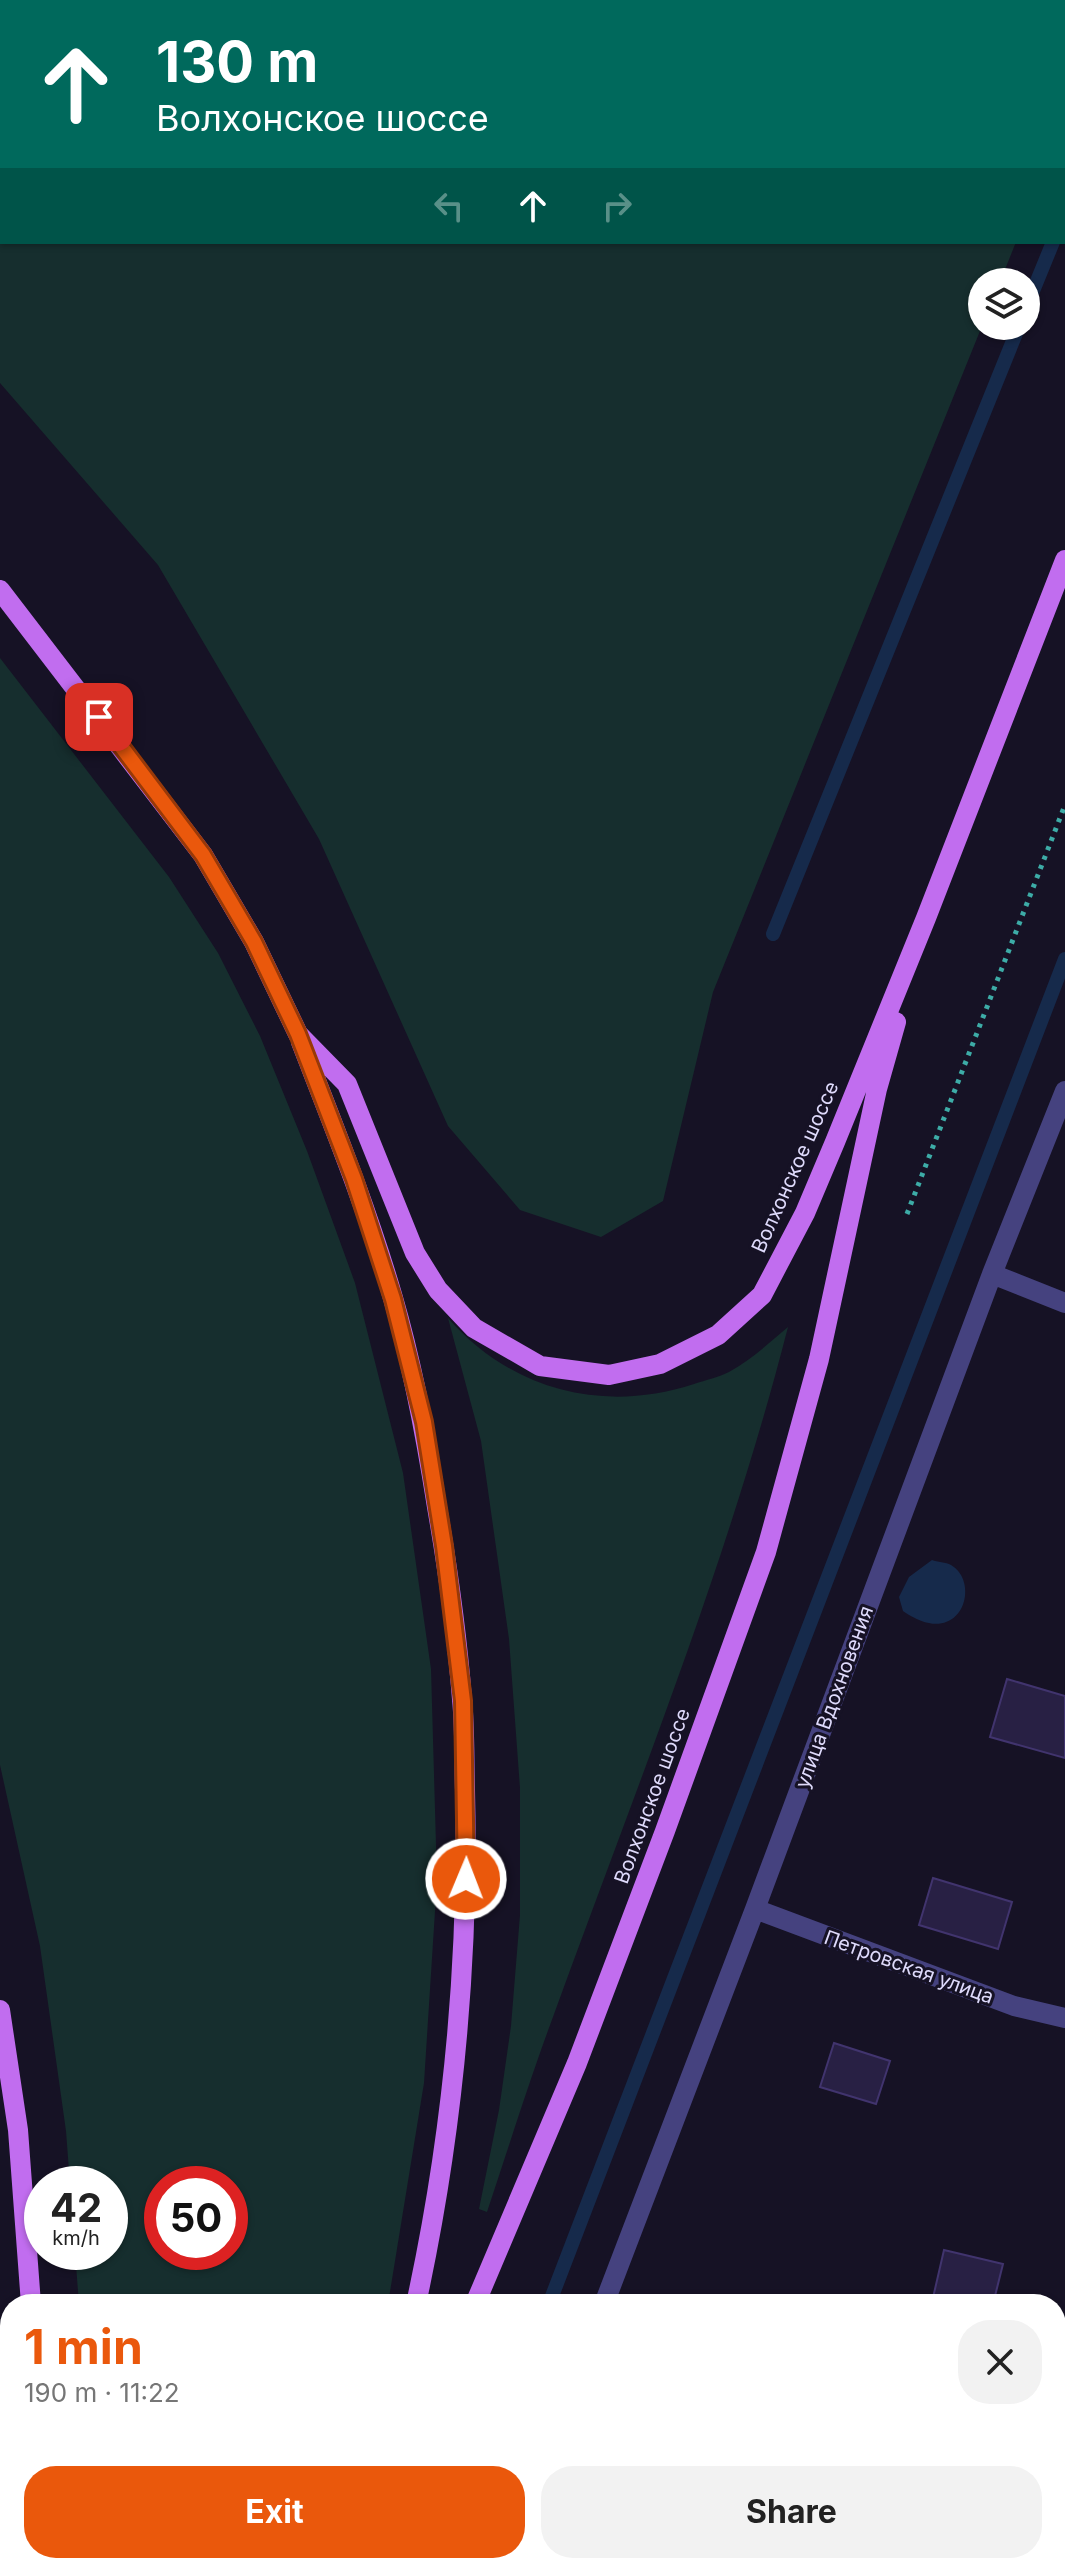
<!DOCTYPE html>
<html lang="en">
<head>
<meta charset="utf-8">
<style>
  :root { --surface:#fff; --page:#f2f2f2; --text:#222; --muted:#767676; --accent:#ea580c }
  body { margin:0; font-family:Inter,sans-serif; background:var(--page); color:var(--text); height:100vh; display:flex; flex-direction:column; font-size:30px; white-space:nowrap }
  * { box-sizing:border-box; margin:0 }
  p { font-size:26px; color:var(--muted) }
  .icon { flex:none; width:44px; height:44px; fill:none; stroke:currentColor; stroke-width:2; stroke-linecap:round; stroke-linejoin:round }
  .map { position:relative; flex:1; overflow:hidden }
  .drawer { position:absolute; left:0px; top:2294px; width:1066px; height:280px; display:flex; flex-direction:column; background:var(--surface); border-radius:32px 32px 0 0; box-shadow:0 2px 6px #0004 }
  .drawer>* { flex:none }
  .banner { position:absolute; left:0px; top:0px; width:1066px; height:244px; box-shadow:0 2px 6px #0004; background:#00695c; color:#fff; overflow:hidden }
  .controls { position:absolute; left:968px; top:268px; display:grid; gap:16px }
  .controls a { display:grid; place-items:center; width:72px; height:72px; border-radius:50%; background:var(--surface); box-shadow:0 2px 6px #0004; font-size:40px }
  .speed { position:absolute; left:24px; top:2166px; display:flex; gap:16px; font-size:40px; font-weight:700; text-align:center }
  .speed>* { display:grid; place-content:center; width:104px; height:104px; border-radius:50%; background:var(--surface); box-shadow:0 2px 6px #0004; line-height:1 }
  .speed small { font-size:20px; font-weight:400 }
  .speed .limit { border:12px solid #d22; background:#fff; color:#111 }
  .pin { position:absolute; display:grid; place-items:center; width:68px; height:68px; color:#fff; margin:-34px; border-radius:16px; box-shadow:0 4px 12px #0006 }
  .me { position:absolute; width:88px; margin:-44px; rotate:1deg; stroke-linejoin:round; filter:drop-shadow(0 0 6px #0008) }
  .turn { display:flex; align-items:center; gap:28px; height:168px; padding:0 24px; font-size:36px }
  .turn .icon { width:104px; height:104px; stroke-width:2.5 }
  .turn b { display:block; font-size:56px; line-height:68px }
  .lanes { display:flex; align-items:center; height:76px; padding:0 24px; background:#0003; justify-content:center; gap:40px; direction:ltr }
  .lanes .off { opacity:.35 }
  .round { display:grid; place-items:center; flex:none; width:84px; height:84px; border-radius:32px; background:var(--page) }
  .overview { display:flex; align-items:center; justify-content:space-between; height:136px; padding:0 24px }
  h1 { font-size:48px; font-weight:700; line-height:60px; color:var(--accent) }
  .button { display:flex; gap:16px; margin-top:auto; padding:16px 24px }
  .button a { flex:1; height:92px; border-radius:32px; background:var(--accent); color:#fff; font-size:32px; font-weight:700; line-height:92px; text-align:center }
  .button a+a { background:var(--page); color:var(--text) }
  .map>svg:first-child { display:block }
</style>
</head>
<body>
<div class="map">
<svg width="1065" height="2574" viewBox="0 0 1065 2574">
  <rect width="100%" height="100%" fill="#161225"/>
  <path fill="#162e2e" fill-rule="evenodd" d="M0,0H1065L1064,124V2H2V242H1016L1000,282H982V326L713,992L663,1201L601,1237L520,1210L448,1126L319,839L158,565L0,383Z
    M0,658L169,877L218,953L260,1036L307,1151L355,1283L403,1473L431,1669L437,1880L424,2083L388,2304H79L75,2252H110V2184H70L66,2131L40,1946L0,1765ZM162,2184H230V2252H162Z
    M448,1318C511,1390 603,1414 694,1384C706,1380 719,1377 729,1372C751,1360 769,1343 788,1327C725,1574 627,1810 541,2050C522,2104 505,2158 487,2212L479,2209L499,2110L511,2026L520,1915V1788L509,1639L481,1441Z
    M86,2564H314L310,2574H87Z"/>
  <path fill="#162a4b" d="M932,1560C937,1562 946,1562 951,1565C982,1583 961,1652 903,1611L899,1597L909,1577Z"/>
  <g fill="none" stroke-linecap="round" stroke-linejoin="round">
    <path stroke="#162a4b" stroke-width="14" d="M1064,214L1065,212
      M1026,308L1053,242
      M773,934L1019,326
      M549,2304L1065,959
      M445,2574L449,2564"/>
  </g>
  <path fill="#282044" stroke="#41346e" stroke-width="2" d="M1007,1679L1065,1696V1758L990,1737Z
    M933,1878L1012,1902L998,1949L919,1925Z
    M834,2043L890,2061L876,2104L820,2087Z
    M944,2250L1003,2264L993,2304L932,2302Z"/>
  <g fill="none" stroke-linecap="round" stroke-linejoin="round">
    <path stroke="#3daca7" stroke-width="5" stroke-dasharray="4 6" stroke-linecap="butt" d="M907,1214L1065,805"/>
    <path stroke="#45427f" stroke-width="20" d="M992,1274L1065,1303
      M755,1909L1014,2006L1065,2018
      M604,2304L755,1909L992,1274L1065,1091
      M610,2564L640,2574
      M500,2574L504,2564"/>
    <path stroke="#c16def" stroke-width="20" d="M0,590L203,855L254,942L298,1034L347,1084L415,1253L438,1290L474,1328L540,1366L609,1375L660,1364L718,1335L762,1295L805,1213L835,1142L926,918L1065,560
      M301,1042C334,1127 368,1211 393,1298C413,1366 426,1437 437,1507C448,1570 457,1635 462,1699C465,1729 464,1760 465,1790C469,1963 453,2134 416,2304
      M0,2010L18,2130L31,2304
      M475,2304L577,2063L665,1831L766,1552L819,1359L877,1089L896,1022
      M39,2574V2564
      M357,2574L361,2564"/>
  </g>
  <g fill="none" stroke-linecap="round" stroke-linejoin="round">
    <g stroke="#983908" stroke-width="20">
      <path id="route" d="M99,717L203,855L254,942L298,1034L354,1179L393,1299L424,1422L444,1546L463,1701L466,1879"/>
    </g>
    <use href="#route" stroke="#ea580c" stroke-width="14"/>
  </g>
  <g text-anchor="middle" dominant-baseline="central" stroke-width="6" stroke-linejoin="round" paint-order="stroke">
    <g font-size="20" fill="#dedafb" stroke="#161225">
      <text transform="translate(795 1167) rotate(-66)">Волхонское шоссе</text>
      <text transform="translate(834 1697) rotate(-70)">улица Вдохновения</text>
      <text transform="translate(652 1796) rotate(-70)">Волхонское шоссе</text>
      <text transform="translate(909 1967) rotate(20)">Петровская улица</text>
    </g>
  </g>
</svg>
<div class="controls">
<a><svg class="icon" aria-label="layers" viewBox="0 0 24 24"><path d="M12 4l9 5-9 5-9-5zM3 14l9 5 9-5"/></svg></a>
</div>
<div class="speed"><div>42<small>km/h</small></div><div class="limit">50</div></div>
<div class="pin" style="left:99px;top:717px;background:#d93025"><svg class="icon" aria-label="arrive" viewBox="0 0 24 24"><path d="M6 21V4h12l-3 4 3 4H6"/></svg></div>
<svg class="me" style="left:466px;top:1879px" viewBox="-20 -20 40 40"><circle r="17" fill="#ea580c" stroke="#fff" stroke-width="3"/><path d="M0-11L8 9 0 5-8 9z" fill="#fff"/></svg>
<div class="banner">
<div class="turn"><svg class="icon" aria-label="ahead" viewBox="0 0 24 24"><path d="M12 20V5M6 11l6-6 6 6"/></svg><div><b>130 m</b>Волхонское шоссе</div></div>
<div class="lanes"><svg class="icon off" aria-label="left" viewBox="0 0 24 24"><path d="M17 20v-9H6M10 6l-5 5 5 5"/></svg><svg class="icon" aria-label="ahead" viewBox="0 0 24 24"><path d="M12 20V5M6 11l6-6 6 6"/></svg><svg class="icon off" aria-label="right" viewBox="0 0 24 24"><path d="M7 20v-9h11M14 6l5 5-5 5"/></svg></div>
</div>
<section class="drawer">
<div class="overview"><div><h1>1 min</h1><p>190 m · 11:22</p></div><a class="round"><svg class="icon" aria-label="close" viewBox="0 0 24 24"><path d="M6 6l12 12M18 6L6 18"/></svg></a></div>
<div class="button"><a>Exit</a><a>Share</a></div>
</section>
</div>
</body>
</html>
